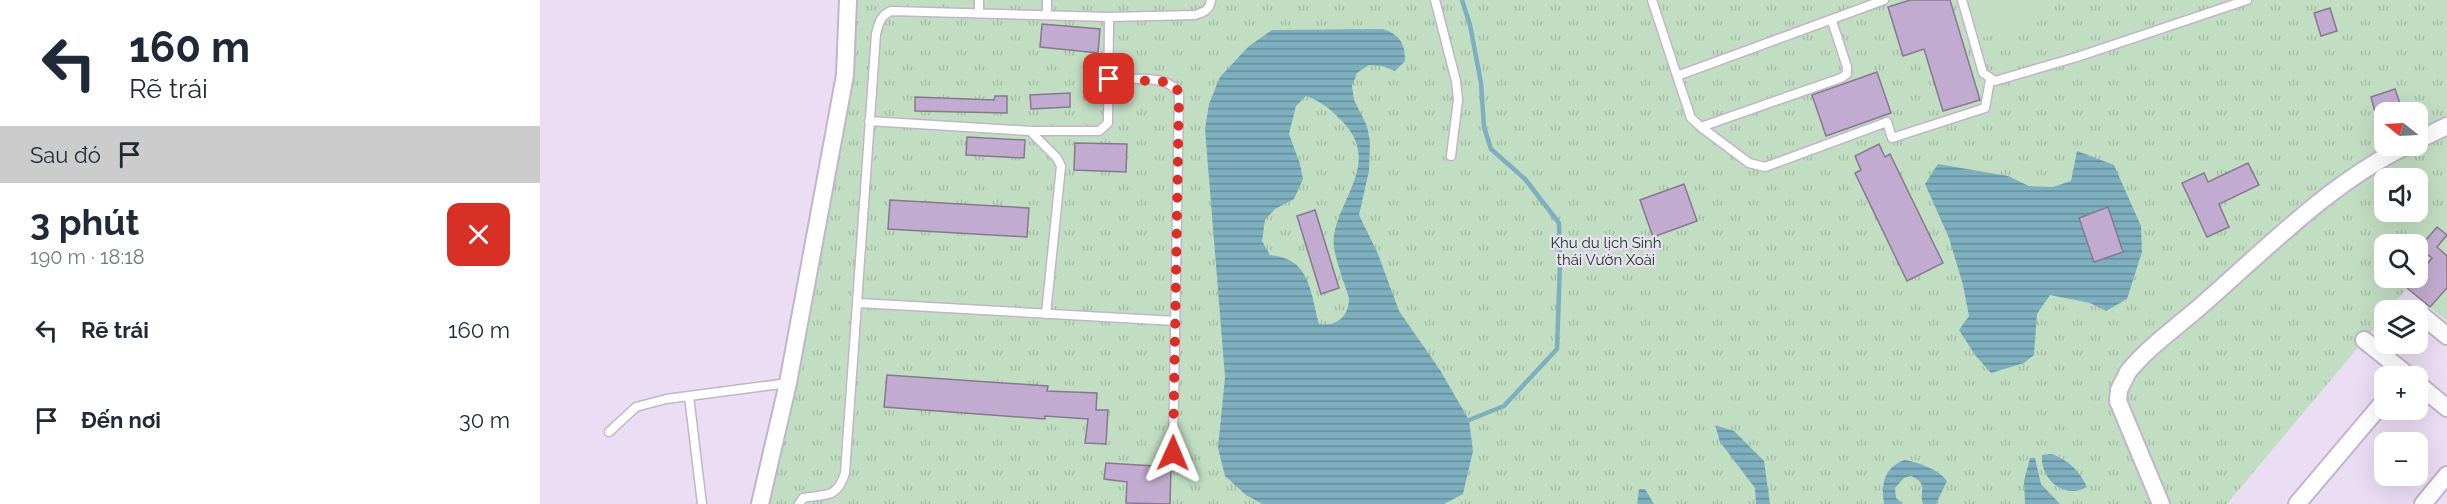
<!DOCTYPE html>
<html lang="vi">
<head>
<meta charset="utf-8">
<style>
  :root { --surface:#fff; --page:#f2f2f3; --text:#1f2937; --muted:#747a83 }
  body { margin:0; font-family:Raleway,sans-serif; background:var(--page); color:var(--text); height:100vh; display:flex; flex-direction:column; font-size:22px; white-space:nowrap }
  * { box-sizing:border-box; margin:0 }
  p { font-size:20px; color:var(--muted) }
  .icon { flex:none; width:33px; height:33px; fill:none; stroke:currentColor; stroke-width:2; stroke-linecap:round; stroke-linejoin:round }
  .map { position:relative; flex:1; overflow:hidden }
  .panel { display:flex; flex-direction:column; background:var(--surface); width:540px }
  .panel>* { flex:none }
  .banner { background:#fff; color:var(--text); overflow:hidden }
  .needle { width:39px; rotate:288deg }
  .tools { position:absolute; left:1834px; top:102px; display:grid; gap:12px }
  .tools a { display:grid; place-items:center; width:54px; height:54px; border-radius:12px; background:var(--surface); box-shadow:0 6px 24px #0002; font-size:30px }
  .pin { position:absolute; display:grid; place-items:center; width:51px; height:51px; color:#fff; margin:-26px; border-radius:12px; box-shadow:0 3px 9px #0006 }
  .me { position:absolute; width:66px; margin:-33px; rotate:1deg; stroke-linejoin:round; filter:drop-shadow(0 0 4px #0008) }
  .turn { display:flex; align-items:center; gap:21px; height:126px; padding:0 30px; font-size:27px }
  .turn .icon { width:78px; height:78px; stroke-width:2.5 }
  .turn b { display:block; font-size:42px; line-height:51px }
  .then { display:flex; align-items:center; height:57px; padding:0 30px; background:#0003; gap:12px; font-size:22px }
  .round { display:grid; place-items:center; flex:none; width:63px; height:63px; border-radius:12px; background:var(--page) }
  .headline { display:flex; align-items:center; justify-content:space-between; height:102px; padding:0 30px }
  h1 { font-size:36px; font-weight:700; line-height:45px }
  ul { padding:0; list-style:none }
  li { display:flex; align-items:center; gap:18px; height:90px; padding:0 30px }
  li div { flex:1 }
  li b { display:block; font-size:22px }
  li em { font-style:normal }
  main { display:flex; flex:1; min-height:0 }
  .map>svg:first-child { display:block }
</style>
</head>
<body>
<main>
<section class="panel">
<div class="banner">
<div class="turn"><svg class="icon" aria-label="left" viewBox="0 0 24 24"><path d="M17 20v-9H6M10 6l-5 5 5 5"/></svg><div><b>160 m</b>Rẽ trái</div></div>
<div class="then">Sau đó<svg class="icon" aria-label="arrive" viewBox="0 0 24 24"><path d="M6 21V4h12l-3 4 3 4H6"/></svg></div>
</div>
<div class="headline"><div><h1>3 phút</h1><p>190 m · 18:18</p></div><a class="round" style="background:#d93025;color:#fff"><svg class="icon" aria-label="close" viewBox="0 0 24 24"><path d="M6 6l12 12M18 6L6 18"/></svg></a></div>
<ul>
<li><svg class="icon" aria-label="left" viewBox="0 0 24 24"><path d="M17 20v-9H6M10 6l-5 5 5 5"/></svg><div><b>Rẽ trái</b></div><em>160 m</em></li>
<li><svg class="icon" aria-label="arrive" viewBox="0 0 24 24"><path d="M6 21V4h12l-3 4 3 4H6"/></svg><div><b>Đến nơi</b></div><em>30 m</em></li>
</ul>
</section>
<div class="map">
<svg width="1907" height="504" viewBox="0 0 1907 504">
  <defs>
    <pattern id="grass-tufts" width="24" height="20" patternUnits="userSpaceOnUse" patternTransform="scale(1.5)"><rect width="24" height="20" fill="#c2dec2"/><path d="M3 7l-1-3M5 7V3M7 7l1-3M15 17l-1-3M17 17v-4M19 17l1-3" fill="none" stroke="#a6bea6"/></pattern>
    <pattern id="water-rules" width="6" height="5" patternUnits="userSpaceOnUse" patternTransform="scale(1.5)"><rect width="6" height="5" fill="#7dafbf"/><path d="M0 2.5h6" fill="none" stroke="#658d9a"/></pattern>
  </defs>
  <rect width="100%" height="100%" fill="#ebddf4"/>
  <path fill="url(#grass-tufts)" fill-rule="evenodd" d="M314,0H1907V321L1867,288L1848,310H1845V315L1687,504H226ZM1845,112H1878V146H1845ZM1845,178H1878V212H1845ZM1845,244H1878V278H1845Z"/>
  <path fill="#c2dec2" d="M1432,0H1512L1517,16L1442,38Z"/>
  <path fill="url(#water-rules)" fill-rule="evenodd" d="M843,29C860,35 865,43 865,61L855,71L842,66L829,65L817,73L812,86L814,100L827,126L830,142L829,171L819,215L838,254L859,311L900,370L929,420L933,451L923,494L904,504H722L706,495L685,476L678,448L685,377L665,129L669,104L680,77L709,46L732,30ZM766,96C784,103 790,109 803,122C840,162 801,195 794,235C791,251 804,281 809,298C809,316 797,327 779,324C773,304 771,270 749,260C743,257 736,256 730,255L722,241L725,220L735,209L754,199L763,179L760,164L749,134L756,106Z
    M1537,151L1574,165L1601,226L1602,252L1587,299L1566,311L1550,303L1510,295L1497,314L1494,355L1484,363L1451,373L1435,355L1419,330L1429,316L1423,285L1409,238L1385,184L1398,164L1468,176L1489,186L1513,187L1531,181Z
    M1175,425L1194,431L1224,461L1230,504H1216L1215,488L1180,442Z
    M1512,454C1529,461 1539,470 1547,487C1524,500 1500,479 1502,455Z
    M1490,458H1495L1501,484L1520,504H1485L1484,481Z
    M1365,460C1379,463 1398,469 1407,481L1396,504H1383C1378,491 1390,485 1371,476L1364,478L1355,488L1356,498L1363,504H1344C1341,484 1344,467 1365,460Z
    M1099,489H1105L1114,504H1097Z"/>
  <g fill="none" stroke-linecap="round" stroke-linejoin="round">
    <path stroke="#7dafbf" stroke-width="4.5" d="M922,0L930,25L941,83L944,127L951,149L985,179L1019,223L1020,263L1017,349L964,406L929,420"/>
  </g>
  <path fill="#c2abd0" stroke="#86798e" stroke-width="1.5" d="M1370,0H1410L1440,100L1403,111L1384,49L1363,56L1348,7Z
    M1790,8L1797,31L1781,36L1774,13Z
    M502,24L560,29L558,53L500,47Z
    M1337,72L1351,113L1286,136L1272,95Z
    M1855,89L1863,112H1845L1836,116L1831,97Z
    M530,93V107L491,109L490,95Z
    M455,96H467V113L375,111V97L454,100Z
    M427,137L485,140L484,158L426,155Z
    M535,143L587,144L586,172L534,170Z
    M1339,144L1345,157L1350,154L1403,263L1367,281L1315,173L1321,170L1315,156Z
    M1708,163L1719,185L1679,204L1689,227L1667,237L1642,183L1664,173L1668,182Z
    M1144,184L1157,221L1113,237L1100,200Z
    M350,200L489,208L487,237L348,229Z
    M1568,207L1583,252L1554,262L1539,218Z
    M775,210L799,288L781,294L757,216Z
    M1897,227L1907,235L1897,247L1907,256V288L1890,307L1867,288L1892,258L1879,248Z
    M347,375L508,386L507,391L557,393L556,410H568L566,444L545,443L548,419L505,416V419L344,407Z
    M566,463L631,467L630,504L586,503L587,482L564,479Z"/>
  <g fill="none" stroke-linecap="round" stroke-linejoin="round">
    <g stroke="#c2b4cb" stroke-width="11">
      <path id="lane" d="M507,0V14
        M895,0L916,81L918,100L911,156
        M1112,0L1137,76
        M1422,0L1443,73L1455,81L1537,57L1707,0
        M439,13V0
        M1292,21L1307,67V74L1301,78L1161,127L1151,118L1137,76L1344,0
        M569,79C589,80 629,73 639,94L633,453
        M329,121L490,131H559L568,123L569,17
        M1161,127L1209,163L1225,167L1347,122L1352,138L1445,108L1450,80
        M490,131L517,158L521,166L506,314
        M319,303L636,321
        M149,396L162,504
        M69,432L96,407L126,399L248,383
        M259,504L263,498C286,494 297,499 305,473L336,34C339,23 340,16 351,11L569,17L655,15C664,12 670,10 671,0"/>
    </g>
    <g stroke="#c2b4cb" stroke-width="20">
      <path id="street" d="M1878,140L1907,126
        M1884,317L1907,336
        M1824,340L1869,376
        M1878,384L1907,408
        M220,504L248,383L305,75L308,0
        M1621,504L1578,401L1579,390L1588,372C1608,347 1638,326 1662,305C1726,249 1790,183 1866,146
        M1757,504L1845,400
        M1883,504L1907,475"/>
    </g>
    <use href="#lane" stroke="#fff" stroke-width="8"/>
    <use href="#street" stroke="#fff" stroke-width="16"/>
  </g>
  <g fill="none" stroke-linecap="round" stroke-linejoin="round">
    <path stroke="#d93025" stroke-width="10" stroke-dasharray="0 18" d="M569,79L629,82L636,87L639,94L633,453"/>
  </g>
  <g text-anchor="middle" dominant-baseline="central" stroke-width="4.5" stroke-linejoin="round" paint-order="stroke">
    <g font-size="15" fill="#0b3d12" stroke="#ebddf4">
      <text x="1066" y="243">Khu du lịch Sinh<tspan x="1066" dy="17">thái Vườn Xoài</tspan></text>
    </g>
  </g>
</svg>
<div class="tools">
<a><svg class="needle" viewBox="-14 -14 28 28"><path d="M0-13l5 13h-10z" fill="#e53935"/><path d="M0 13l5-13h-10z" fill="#747a83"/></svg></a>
<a><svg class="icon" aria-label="sound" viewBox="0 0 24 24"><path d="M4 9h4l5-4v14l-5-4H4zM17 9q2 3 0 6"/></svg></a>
<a><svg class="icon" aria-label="search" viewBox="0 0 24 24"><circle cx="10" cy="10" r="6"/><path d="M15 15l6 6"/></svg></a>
<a><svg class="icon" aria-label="layers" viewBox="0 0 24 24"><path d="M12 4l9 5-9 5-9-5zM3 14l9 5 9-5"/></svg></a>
<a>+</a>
<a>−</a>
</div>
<div class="pin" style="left:569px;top:79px;background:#d93025"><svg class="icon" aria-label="arrive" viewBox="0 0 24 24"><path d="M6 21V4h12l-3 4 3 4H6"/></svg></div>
<svg class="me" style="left:633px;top:453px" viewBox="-20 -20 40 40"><path d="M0-17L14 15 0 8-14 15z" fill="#d93025" stroke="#fff" stroke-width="4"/></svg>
</div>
</main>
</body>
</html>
